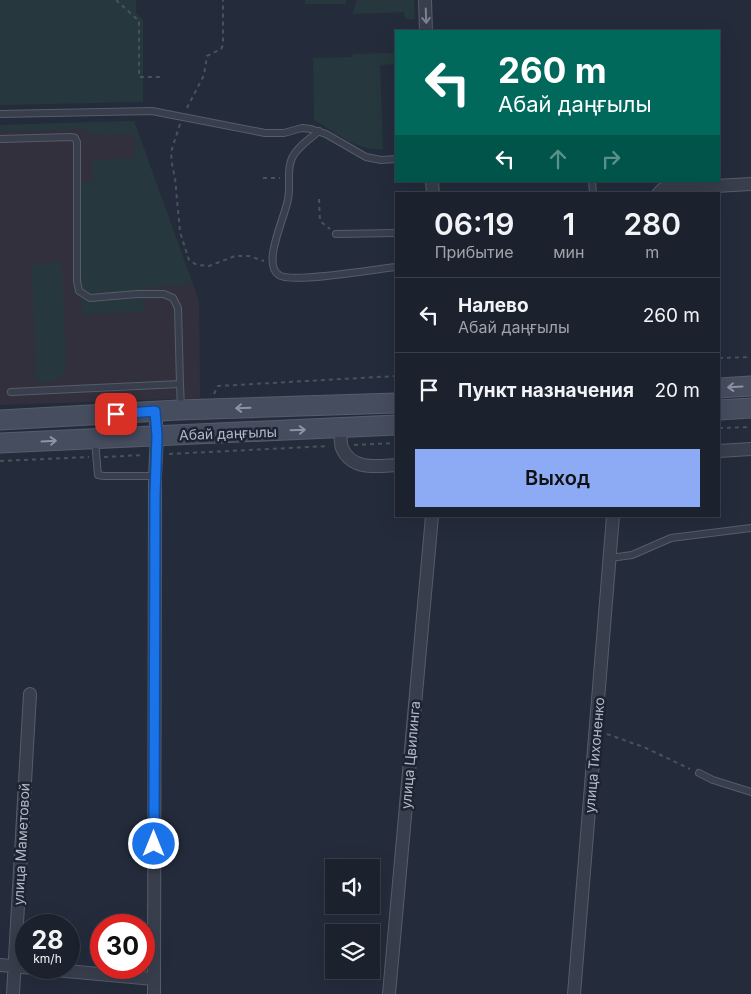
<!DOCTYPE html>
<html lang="ru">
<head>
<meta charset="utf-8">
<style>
  :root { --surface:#1b212d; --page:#242935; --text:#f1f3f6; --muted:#a0a3aa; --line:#393e49; --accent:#8cabf4 }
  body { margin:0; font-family:Inter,sans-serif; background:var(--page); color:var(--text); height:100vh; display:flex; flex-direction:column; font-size:19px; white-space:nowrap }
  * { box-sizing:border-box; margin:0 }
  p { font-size:16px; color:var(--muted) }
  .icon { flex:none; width:28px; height:28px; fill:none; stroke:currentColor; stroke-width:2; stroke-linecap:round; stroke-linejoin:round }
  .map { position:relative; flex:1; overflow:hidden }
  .panel { position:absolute; left:395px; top:192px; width:325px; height:325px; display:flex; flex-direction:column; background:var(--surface); border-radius:0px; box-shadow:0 5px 20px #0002,0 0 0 1px var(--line) }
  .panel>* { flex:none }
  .top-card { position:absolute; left:395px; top:30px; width:325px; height:152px; border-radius:0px; box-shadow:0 5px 20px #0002,0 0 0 1px var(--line); background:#00695c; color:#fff; overflow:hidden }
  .controls { position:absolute; left:325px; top:859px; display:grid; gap:10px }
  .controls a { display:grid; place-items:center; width:55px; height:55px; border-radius:0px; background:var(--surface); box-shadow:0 5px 20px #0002,0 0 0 1px var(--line); font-size:25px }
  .speed { position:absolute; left:15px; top:914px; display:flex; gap:10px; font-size:25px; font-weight:700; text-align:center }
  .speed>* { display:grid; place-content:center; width:65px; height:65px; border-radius:50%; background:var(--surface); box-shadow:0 5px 20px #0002,0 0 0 1px var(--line); line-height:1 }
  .speed small { font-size:12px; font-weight:400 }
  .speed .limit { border:8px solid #d22; background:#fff; color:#111 }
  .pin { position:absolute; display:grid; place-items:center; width:42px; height:42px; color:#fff; margin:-21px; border-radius:10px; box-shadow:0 2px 8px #0006 }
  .me { position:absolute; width:55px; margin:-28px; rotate:0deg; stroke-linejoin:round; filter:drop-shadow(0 0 4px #0008) }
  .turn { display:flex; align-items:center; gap:18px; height:105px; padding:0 20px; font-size:22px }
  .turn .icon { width:65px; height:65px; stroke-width:2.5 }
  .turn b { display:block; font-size:35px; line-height:42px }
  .lanes { display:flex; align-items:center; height:48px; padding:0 20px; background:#0003; justify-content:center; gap:25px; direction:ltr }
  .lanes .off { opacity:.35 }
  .eta { display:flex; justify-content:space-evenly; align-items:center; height:85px; text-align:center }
  .eta b { font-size:30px; font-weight:600; line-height:35px }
  .action { display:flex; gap:10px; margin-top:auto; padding:10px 20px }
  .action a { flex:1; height:58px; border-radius:0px; background:var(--accent); color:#111; font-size:20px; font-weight:600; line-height:58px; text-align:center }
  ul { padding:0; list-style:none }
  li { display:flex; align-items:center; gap:15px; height:75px; padding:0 20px; border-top:1px solid var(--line) }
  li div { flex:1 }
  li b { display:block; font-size:19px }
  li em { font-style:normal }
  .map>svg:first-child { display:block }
</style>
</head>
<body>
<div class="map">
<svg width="751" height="994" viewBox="0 0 751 994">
  <rect width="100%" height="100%" fill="#242c3c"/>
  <path fill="#33303d" d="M134,121L199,301L200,398L0,405V125Z"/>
  <path fill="#26383d" d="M0,0H136V13L143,20V102L0,105Z
    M305,0H346L345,4H305Z
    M357,0H414L415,19H405L404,12L352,14Z
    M394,40H396V64L380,65L383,149C358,152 335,132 314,120L313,58L352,57L353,54L394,53Z
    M134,121L193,285L145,287V312L82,314L78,182L93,181V160L135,158L134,134L90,135L86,129L0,131V125Z
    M62,262L66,371L56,381L36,382L32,264Z"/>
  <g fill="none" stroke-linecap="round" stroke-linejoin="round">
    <g stroke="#565c6a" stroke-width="8">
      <path id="lane" d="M0,114L152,111L265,133H284L302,128L311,129L326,134L366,157L381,160L396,159
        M319,131C310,139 297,147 292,158C286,171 291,185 288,199C286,215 261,264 279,275C291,284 377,269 396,267
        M0,139L71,137L75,138L77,142V281L79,291L90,298L137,294H164L173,298L178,308L180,384L11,392
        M592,181L593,194
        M336,234L396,233
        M180,384L181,409
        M95,441L98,475L104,476H155
        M610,558L632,555L671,538L751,528
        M699,773L713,780L751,792"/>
    </g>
    <g stroke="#565c6a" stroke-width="14">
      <path id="street" d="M425,0L426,31
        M432,181L433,194
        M658,194L663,189L751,184
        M340,428C341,434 340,443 342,448C352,471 377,466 396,465
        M719,451L751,449
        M0,965L154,979
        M13,994L30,694
        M154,994L155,476L157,436L155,411
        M389,994L432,516
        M574,994L613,516"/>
    </g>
    <g stroke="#565c6a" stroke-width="21">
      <path id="secondary" d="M719,388L751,386
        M719,410L751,408
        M0,420L178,410L396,403
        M0,443L396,425"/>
    </g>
    <path stroke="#44555a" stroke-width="2" stroke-dasharray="4 4" stroke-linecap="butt" d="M116,0L139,21V77H162
      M187,108L204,75L207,56L221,49L223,45V0
      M180,124L171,152L172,164L175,178L180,232L189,260L197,265L209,266L235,256H249L264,261
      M263,178H280
      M319,199L320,221L330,229
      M719,358L751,357
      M214,394L218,386L396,376
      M719,428L751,427
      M354,445L396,443
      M169,454L329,446
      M104,457L144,455
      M0,461L89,457
      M607,734L646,748L690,769"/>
    <use href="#lane" stroke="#383e4c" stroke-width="6"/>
    <use href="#street" stroke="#383e4c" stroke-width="12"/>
    <use href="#secondary" stroke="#464d5f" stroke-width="19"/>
  </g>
  <defs><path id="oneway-shaft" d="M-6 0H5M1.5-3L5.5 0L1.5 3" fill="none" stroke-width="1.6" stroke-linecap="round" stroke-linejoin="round" transform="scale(1.25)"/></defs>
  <use stroke="#7c8290" href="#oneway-shaft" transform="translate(426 16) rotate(88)"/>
  <g stroke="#8d93a3">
    <use href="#oneway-shaft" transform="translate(735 387) rotate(177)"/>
    <use href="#oneway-shaft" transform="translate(243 408) rotate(178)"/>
    <use href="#oneway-shaft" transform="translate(298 430) rotate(-2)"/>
    <use href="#oneway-shaft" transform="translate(49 441) rotate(-3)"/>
  </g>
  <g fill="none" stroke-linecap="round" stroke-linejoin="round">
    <g stroke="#114b97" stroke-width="12">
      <path id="route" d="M116,414L155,411L157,436L155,495L154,844"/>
    </g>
    <use href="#route" stroke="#1a73e8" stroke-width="9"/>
  </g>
  <g text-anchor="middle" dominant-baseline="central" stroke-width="5" stroke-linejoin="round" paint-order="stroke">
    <g font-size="14" fill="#b3b9c8" stroke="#1d2331">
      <text transform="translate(228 433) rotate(-2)">Абай даңғылы</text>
      <text transform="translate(410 755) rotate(-85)">улица Цвилинга</text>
      <text transform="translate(594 755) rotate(-85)">улица Тихоненко</text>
      <text transform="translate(21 844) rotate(-87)">улица Маметовой</text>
    </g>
  </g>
</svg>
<div class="controls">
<a><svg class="icon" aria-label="sound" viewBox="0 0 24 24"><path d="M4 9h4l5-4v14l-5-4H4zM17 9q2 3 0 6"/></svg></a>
<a><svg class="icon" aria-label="layers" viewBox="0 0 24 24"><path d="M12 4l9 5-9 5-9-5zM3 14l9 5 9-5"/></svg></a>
</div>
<div class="speed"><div>28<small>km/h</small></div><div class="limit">30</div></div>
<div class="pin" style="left:116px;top:414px;background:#d93025"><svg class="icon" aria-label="arrive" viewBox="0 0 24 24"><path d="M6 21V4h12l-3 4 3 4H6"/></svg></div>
<svg class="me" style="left:154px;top:844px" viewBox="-20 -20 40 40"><circle r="17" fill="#1a73e8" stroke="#fff" stroke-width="3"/><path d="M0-11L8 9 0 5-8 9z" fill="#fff"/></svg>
<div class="top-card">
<div class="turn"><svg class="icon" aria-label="left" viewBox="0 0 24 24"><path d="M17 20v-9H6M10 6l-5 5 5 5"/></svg><div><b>260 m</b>Абай даңғылы</div></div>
<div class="lanes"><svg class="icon" aria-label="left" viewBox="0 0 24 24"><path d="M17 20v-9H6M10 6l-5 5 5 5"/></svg><svg class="icon off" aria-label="ahead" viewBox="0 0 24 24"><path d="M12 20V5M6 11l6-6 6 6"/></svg><svg class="icon off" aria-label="right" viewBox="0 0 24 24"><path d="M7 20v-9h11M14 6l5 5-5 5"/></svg></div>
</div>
<section class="panel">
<div class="eta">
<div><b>06:19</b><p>Прибытие</p></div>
<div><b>1</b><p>мин</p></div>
<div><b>280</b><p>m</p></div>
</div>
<ul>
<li><svg class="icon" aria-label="left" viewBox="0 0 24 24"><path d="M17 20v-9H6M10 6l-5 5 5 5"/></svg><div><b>Налево</b><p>Абай даңғылы</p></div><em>260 m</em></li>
<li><svg class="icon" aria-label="arrive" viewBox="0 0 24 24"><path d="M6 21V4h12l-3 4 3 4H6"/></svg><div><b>Пункт назначения</b></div><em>20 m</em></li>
</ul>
<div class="action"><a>Выход</a></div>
</section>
</div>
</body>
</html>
